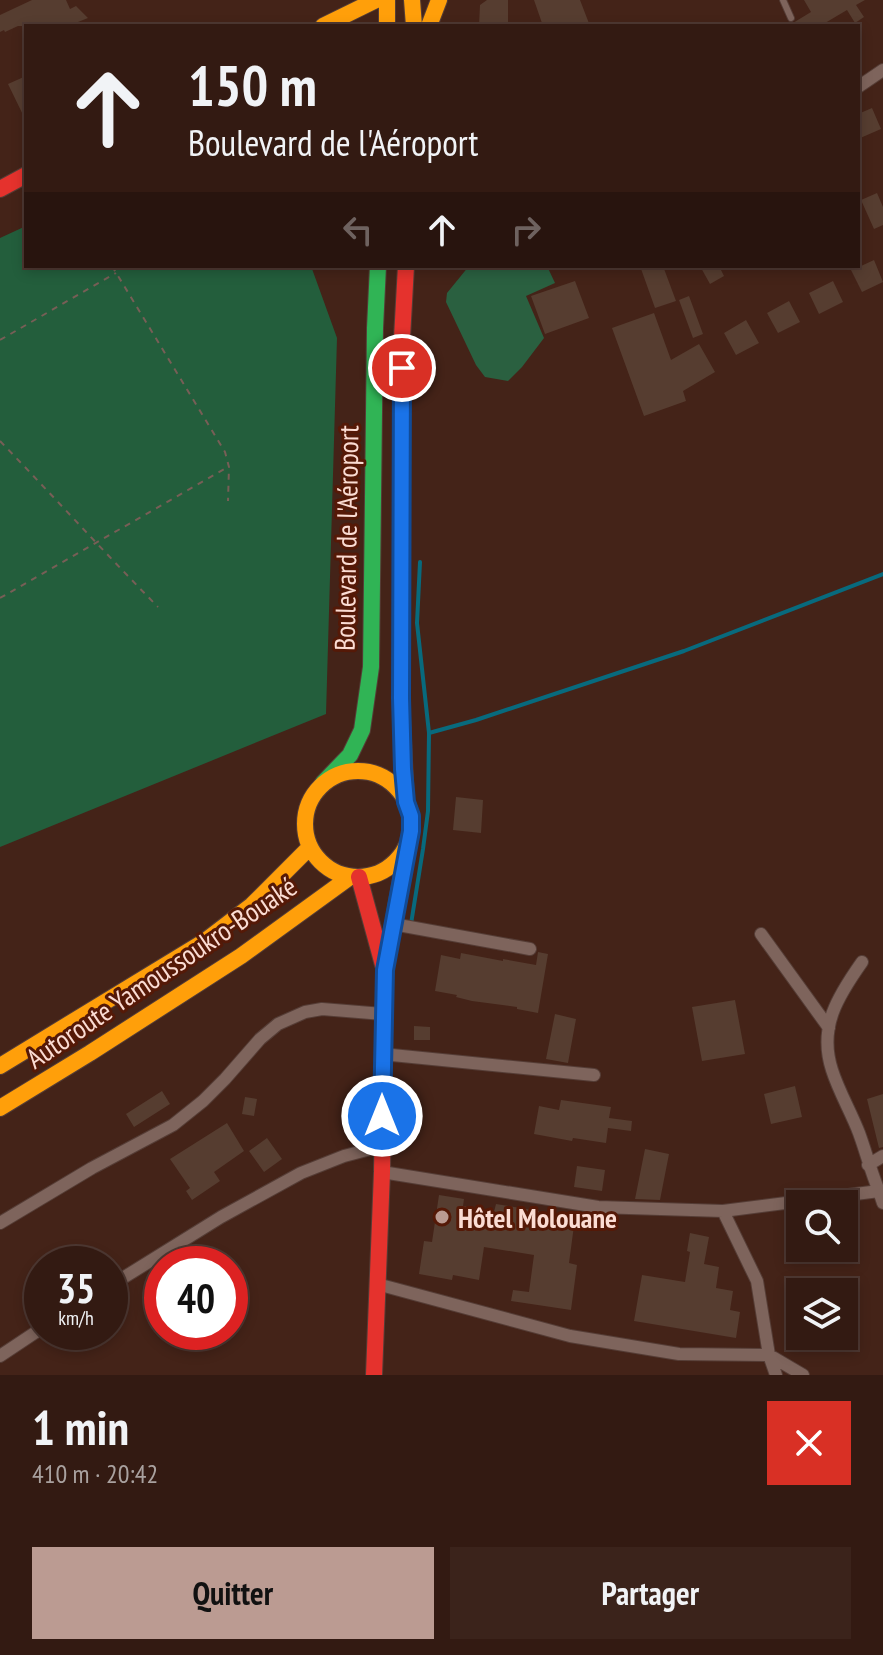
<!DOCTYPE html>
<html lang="fr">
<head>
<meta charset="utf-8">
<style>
  :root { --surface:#331a12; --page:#3b231b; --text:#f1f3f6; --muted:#a9a19f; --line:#4e3832; --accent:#bb9b92 }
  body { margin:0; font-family:"PT Sans Narrow",sans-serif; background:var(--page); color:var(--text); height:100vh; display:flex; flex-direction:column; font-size:30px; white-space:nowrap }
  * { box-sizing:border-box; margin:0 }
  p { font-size:26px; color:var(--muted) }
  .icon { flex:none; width:44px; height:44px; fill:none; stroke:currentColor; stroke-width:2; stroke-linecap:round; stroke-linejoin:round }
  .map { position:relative; height:1375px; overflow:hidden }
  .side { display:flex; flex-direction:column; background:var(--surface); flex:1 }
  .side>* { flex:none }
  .top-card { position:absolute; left:24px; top:24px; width:836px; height:244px; border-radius:0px; box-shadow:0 4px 12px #0003,0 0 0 2px var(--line); background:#331a12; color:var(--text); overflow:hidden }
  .tools { position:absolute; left:786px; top:1190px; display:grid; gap:16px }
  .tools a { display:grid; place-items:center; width:72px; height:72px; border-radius:0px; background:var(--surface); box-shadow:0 4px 12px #0003,0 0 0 2px var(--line); font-size:40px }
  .speed { position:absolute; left:24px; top:1246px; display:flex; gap:16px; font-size:40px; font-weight:700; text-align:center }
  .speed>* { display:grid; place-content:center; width:104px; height:104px; border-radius:50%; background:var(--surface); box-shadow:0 4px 12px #0003,0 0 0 2px var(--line); line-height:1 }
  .speed small { font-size:20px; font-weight:400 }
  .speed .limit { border:12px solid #d22; background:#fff; color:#111 }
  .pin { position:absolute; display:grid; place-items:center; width:68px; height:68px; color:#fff; margin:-34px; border:4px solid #fff; border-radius:50%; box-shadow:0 2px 8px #0007 }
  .me { position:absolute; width:88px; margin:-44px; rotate:0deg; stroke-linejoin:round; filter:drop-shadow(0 0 6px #0008) }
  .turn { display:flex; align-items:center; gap:28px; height:168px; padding:0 32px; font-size:36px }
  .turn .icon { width:104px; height:104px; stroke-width:2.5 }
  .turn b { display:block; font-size:56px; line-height:68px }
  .lanes { display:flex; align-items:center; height:76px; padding:0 32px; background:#0003; justify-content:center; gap:40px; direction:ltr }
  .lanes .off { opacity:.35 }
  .round { display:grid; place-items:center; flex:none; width:84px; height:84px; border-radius:0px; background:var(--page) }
  .headline { display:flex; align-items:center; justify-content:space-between; height:136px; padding:0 32px }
  h1 { font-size:48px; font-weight:700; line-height:60px }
  .cta { display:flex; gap:16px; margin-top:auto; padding:16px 32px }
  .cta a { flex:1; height:92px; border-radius:0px; background:var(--accent); color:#111; font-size:32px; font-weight:700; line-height:92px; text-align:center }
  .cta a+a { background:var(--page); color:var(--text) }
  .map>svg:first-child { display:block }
</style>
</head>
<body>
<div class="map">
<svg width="883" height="1375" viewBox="0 0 883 1375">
  <rect width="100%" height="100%" fill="#442318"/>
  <path fill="#235e3c" d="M26,226V266H311L337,338L326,714L0,847V238Z"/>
  <path fill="#2a6040" d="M469,266H547L555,283L526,296L544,338L522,367L508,381L485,377L476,365L446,302L447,293Z"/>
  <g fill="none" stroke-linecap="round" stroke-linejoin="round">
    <path stroke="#086a7d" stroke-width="4" d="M429,733L476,720L684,651L883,574
      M411,924L423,849L428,811L429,733L417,623L420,562"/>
  </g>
  <path fill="#563d30" d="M32,0H66L70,9L76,6L88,18L68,26H18L5,32L4,30L0,32V15Z
    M487,0H508V26H479L480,5Z
    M534,0H580L590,26H543Z
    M804,0H865L856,5L864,17L855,23L847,10L820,26H788L811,12Z
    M26,76V121L8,84Z
    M872,108L881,129L858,139V114Z
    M877,193L883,207V225L874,229L861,200Z
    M874,260L883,282L862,292L849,266H861Z
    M640,266H663L676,301L655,308Z
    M700,266H719L724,276L710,284Z
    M575,281L589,318L545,334L531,296Z
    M833,281L843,302L819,314L809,293Z
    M689,296L703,334L693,338L679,300Z
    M789,301L800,322L778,333L767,313Z
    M654,313L671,360L699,344L715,372L683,391L686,401L644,416L612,328Z
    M746,320L759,343L736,355L724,333Z
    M456,797L483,800L481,833L453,830Z
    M538,952L548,954L538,1013L517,1009V1007L472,1001L456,997L457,995L435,991L441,955L460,959L461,953L503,961V959L536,965Z
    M735,1000L745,1054L702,1061L692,1007Z
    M555,1014L576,1019L568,1063L546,1059Z
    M414,1026L430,1027V1040H414Z
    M795,1086L802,1117L771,1124L764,1094Z
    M162,1091L170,1104L134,1127L126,1114Z
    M883,1094V1147L879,1148L867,1099Z
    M245,1097L257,1099L254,1116L242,1114Z
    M561,1100L611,1107L609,1118L632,1121L631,1131L608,1128L606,1143L573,1138L572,1141L534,1134L539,1106L559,1110Z
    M227,1123L244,1151L214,1172L220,1181L192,1200L186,1191L190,1188L170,1159Z
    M267,1138L282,1159L264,1172L249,1151Z
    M645,1149L669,1154L660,1200L635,1199Z
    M577,1166L605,1170L602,1191L574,1187Z
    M439,1195L464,1199L463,1206L494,1212L496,1204L539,1211V1213L575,1218L569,1263L577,1265L571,1310L511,1301L513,1290L529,1292L534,1255L484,1247L479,1280L453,1275L452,1280L419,1274L424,1241L432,1242Z
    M690,1233L709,1237L704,1264L719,1267L716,1288L733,1291L730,1310L740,1312L736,1338L634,1321L642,1275L685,1282L690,1252L687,1251Z"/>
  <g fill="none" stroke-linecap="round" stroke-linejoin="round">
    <g stroke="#553d36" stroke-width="8">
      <path id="lane" d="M783,0L791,18"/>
    </g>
    <g stroke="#553d36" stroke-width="14">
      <path id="street" d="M858,87L883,70
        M393,924L530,949
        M761,934L829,1028
        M862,962C838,996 818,1027 832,1070C839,1092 851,1112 859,1133C866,1152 871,1172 879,1191
        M382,1054L594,1075
        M868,1165L883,1156
        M382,1172L598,1207L723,1211L757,1281L769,1355L776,1375
        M723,1211L879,1191L883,1203
        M0,1223L92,1168L173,1125L203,1101L225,1079L260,1039L278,1024L305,1012L322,1009L383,1014
        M377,1284L570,1336L679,1354L769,1355L803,1375
        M110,1286L221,1217L301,1173L344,1156L382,1146
        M0,1356L42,1328"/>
    </g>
    <g stroke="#553d36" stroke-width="18">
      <path id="fast" d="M323,783L350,755L362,730L371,667L375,328L378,266"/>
    </g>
    <g stroke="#553d36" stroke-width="18">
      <path id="slow" d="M387,0V26
        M412,0L414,26
        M331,22L339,26
        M323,26L376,0
        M429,26L439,0
        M305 824a53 53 0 1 1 106 0a53 53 0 1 1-106 0Z
        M384,1037L385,970L407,845
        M0,1066L205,941L252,905L310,847
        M0,1108L90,1053L241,956L350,877"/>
    </g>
    <g stroke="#553d36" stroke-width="18">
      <path id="jam" d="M0,189L26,175
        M406,266L402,338L401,698L406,802
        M359,877L383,965
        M374,1375L382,1172L384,1037"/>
    </g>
    <path stroke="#775e56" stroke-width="2" stroke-dasharray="6 6" stroke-linecap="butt" d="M112,266L225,452L229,467L228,501
      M0,340L116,273
      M0,441C53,496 104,552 158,607
      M0,598L228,467"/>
    <use href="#lane" stroke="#7e645c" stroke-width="6"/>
    <use href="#street" stroke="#7e645c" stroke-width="12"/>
    <use href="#fast" stroke="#30b455" stroke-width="16"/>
    <use href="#slow" stroke="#ff9f0a" stroke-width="16"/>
    <use href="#jam" stroke="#e5322d" stroke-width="16"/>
  </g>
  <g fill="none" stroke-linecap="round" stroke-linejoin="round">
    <g stroke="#114b97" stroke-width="20">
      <path id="route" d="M382,1116L385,970L411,831V816L406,802L403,769L401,698L402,368"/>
    </g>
    <use href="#route" stroke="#1a73e8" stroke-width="14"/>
  </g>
  <circle fill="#bb9b92" stroke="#551907" stroke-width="3" cx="442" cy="1217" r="8"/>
  <g text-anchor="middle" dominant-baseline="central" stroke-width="6" stroke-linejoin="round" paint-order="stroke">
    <g font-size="28" fill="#fbdcd3" stroke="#551907">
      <text transform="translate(346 538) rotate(-89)">Boulevard de l'Aéroport</text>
      <text transform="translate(161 972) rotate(-34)">Autoroute Yamoussoukro-Bouaké</text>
    </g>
    <g font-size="28" font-weight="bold" fill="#fbdcd3" stroke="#551907" text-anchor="start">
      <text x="458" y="1217">Hôtel Molouane</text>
    </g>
  </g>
</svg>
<div class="tools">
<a><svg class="icon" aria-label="search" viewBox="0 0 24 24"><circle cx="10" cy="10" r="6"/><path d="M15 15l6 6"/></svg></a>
<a><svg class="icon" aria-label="layers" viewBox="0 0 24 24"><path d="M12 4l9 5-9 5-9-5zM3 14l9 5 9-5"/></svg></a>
</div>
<div class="speed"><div>35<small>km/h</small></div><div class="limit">40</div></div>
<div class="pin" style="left:402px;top:368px;background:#d93025"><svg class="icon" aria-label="arrive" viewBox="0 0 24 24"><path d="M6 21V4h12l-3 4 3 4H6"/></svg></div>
<svg class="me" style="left:382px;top:1116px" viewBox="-20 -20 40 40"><circle r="17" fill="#1a73e8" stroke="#fff" stroke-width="3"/><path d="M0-11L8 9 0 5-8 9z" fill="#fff"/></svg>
<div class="top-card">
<div class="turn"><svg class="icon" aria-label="ahead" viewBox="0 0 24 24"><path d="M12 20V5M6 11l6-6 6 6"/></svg><div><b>150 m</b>Boulevard de l'Aéroport</div></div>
<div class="lanes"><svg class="icon off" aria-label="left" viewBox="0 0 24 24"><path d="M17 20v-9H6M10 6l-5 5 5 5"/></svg><svg class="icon" aria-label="ahead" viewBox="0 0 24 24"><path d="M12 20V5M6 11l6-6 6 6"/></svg><svg class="icon off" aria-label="right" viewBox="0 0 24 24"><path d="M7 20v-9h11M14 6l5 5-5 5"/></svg></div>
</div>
</div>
<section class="side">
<div class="headline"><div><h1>1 min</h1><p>410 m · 20:42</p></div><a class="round" style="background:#d93025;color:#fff"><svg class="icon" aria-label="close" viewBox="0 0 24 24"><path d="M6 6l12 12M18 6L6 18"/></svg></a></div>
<div class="cta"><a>Quitter</a><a>Partager</a></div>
</section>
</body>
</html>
